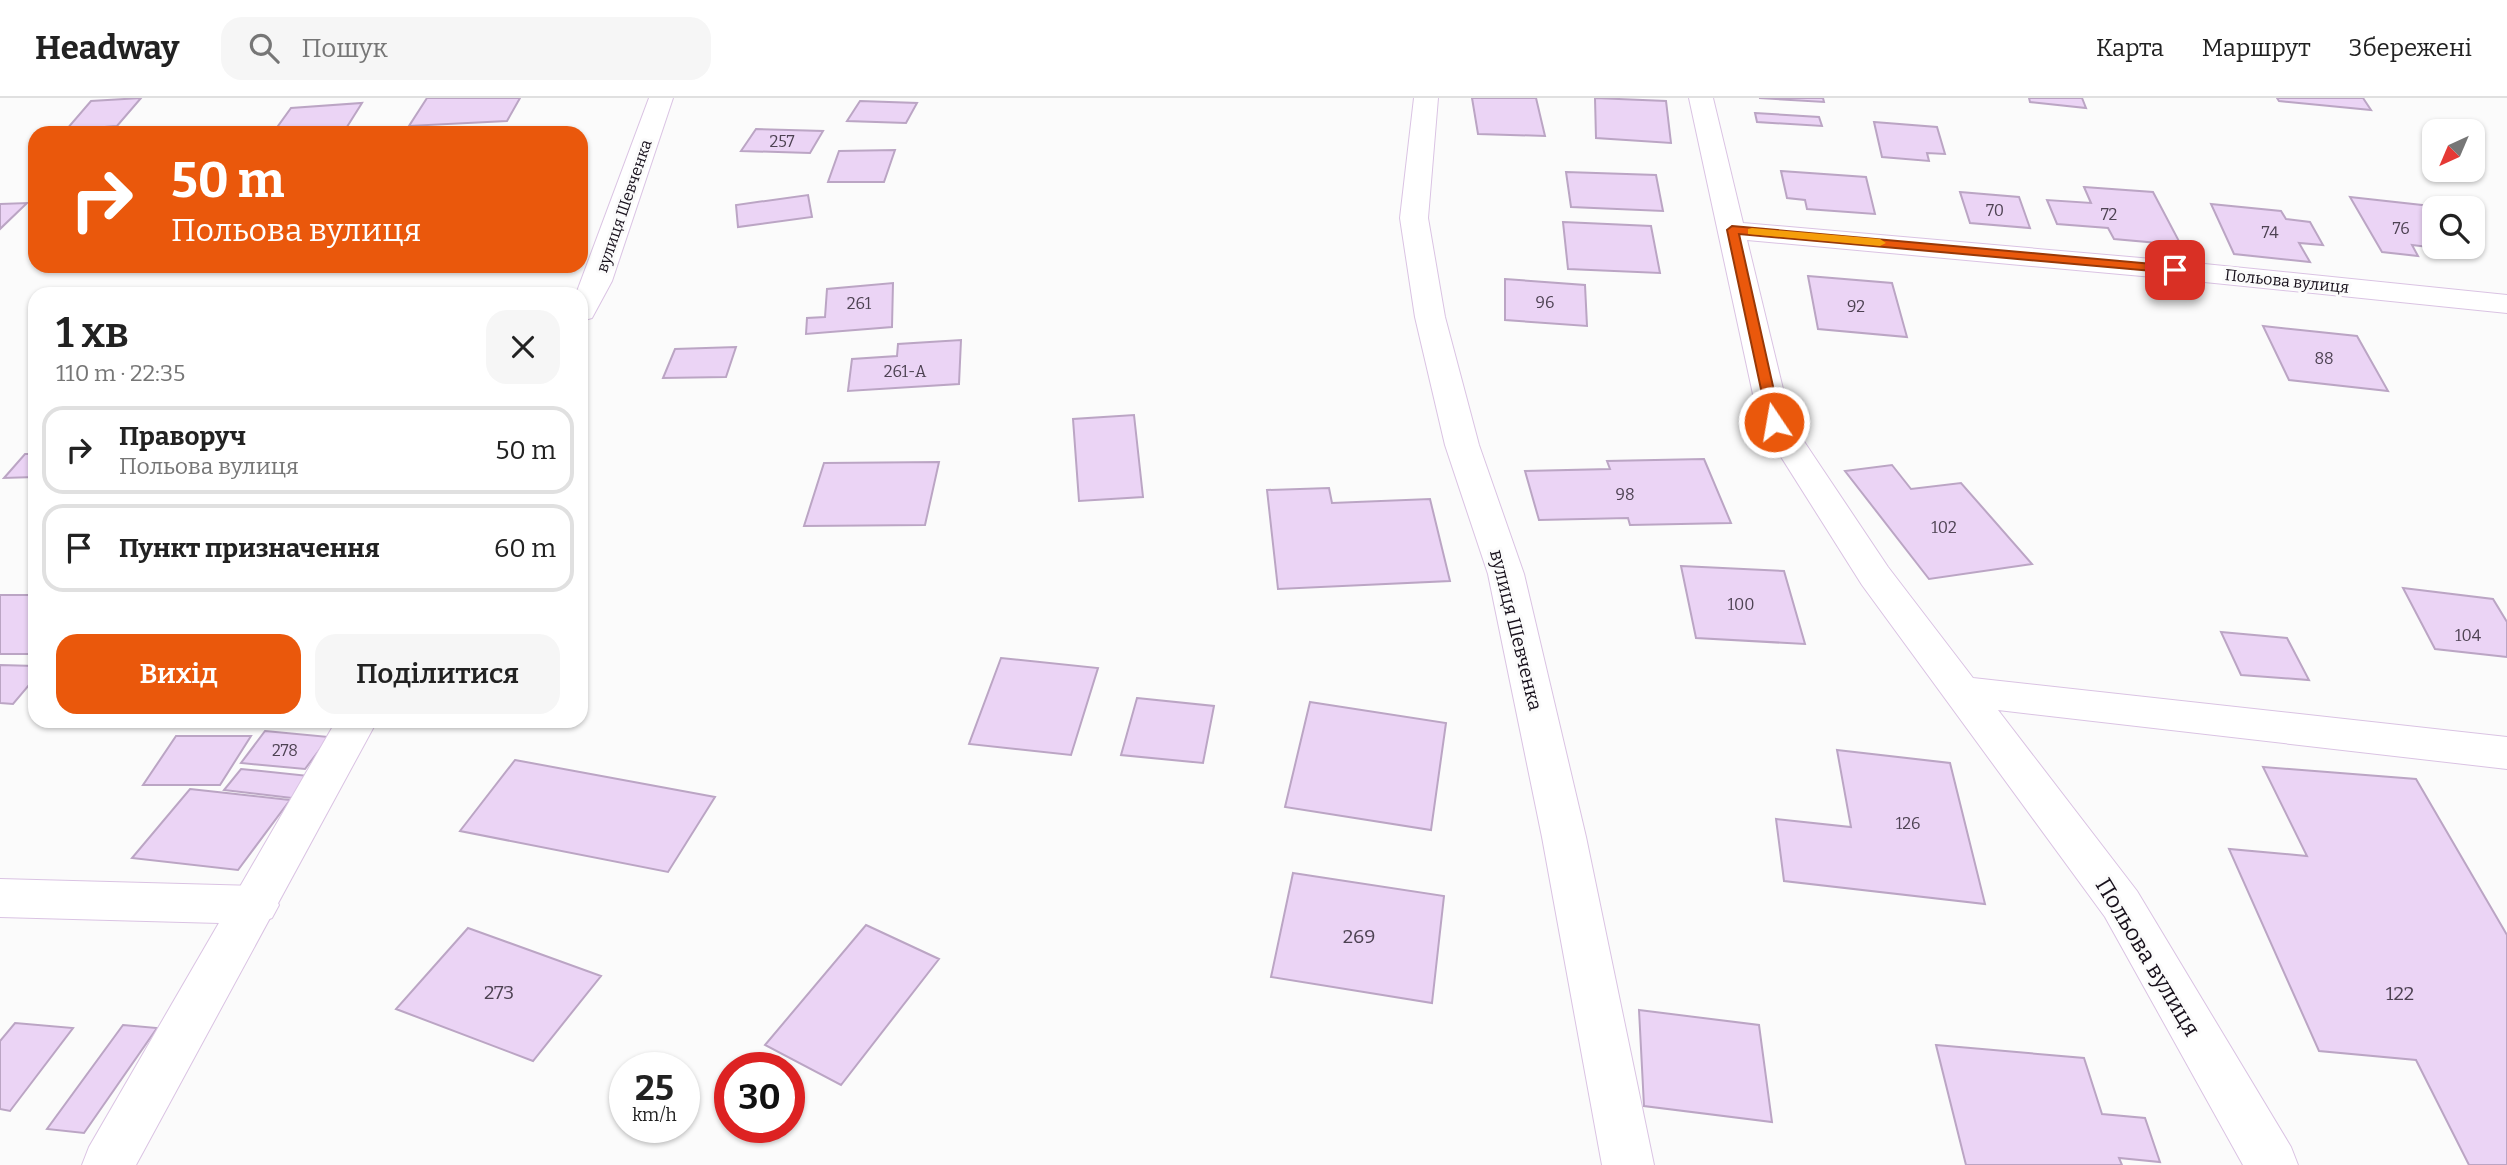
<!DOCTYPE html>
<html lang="uk">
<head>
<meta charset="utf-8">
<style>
  :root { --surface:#fff; --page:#f6f6f6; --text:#222; --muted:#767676; --line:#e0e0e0; --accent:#ea580c }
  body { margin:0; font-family:Bitter,serif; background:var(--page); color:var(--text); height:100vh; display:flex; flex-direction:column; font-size:26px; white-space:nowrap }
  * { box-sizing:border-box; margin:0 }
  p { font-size:23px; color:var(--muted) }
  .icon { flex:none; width:38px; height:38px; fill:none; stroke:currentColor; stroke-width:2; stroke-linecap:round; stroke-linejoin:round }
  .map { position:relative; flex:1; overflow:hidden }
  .details { position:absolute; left:28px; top:189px; width:560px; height:441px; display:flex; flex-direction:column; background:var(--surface); border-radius:21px; box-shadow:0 2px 5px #0004 }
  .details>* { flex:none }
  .hud { position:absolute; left:28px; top:28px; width:560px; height:147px; border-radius:21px; box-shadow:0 2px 5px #0004; background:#ea580c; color:#fff; overflow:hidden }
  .needle { width:46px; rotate:224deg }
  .fabs { position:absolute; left:2422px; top:21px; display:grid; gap:14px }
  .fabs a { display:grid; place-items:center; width:63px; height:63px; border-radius:14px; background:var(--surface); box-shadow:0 2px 5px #0004; font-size:35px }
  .speed { position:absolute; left:609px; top:954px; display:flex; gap:14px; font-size:35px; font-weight:700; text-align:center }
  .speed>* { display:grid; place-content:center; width:91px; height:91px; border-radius:50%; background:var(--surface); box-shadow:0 2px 5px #0004; line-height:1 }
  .speed small { font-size:18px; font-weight:400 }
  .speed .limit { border:10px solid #d22; background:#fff; color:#111 }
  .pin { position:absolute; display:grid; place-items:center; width:60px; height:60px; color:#fff; margin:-30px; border-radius:14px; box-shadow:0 4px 10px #0006 }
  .me { position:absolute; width:77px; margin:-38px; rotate:348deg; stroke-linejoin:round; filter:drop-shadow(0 0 5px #0008) }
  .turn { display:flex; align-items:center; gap:24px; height:147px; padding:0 28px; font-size:32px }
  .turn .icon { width:91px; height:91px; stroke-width:2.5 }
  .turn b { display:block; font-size:49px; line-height:60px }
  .round { display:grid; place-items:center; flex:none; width:74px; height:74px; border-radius:21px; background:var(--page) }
  .summary { display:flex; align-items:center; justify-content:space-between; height:119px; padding:0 28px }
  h1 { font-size:42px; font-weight:600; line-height:52px }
  .action { display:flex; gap:14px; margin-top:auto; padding:14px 28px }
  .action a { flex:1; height:80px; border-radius:21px; background:var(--accent); color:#fff; font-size:28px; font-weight:600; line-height:80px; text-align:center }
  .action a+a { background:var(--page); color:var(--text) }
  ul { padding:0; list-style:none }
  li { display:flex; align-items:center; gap:21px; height:88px; margin:0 14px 10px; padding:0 14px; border:4px solid var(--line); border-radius:21px }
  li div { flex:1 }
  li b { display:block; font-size:26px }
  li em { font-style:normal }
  header { display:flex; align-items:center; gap:42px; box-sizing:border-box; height:98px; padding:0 35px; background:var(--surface); border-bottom:2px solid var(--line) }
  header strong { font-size:33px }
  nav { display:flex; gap:38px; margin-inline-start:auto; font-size:24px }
  .search { width:490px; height:63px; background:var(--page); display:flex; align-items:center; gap:18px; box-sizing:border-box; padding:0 24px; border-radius:21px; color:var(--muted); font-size:26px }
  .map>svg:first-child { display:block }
</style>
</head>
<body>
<header>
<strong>Headway</strong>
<div class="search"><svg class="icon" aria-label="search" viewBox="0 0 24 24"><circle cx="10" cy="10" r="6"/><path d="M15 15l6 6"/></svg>Пошук</div>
<nav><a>Карта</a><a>Маршрут</a><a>Збережені</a></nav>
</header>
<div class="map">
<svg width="2507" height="1067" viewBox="0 0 2507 1067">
  <rect width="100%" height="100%" fill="#fbfbfb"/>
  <path fill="#ebd4f5" stroke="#bba5c4" stroke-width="2" d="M141,0L117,28L66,32L91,3Z
    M427,0H520L507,23L409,28Z
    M1472,0H1536L1545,38L1478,36Z
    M1595,0L1666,3L1671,45L1596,40Z
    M1759,0H1823L1824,4Z
    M2029,0H2082L2086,10L2030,4Z
    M2277,0H2363L2371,12L2279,3Z
    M860,3L917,5L906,25L847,23Z
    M362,5L345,32L273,35L291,10Z
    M1755,15L1819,19L1822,28L1757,24Z
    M1874,24L1937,29L1945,56L1927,55L1929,63L1882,59Z
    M756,31L823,33L810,55L741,53Z
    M895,52L884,84H828L839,53Z
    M1781,73L1866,79L1875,116L1807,111L1805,102L1787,100Z
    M1566,74L1656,77L1663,113L1571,109Z
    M2084,89L2153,94L2181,147L2114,141L2108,130L2057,126L2047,102L2091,105Z
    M1960,94L2019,99L2030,130L1970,125Z
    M808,97L812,119L738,129L736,107Z
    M2350,99L2431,108L2434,113V149H2458L2461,153L2412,147L2418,158L2382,154Z
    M27,105L0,131V106Z
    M2211,106L2281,113L2286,121L2310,124L2323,147L2299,145L2310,164L2234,156Z
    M1563,124L1651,128L1660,175L1568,171Z
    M1808,178L1892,185L1907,239L1818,231Z
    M1505,181L1585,187L1587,228L1505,222Z
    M893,185L892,229L806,236L807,220L825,219L827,191Z
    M2263,228L2357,238L2388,293L2289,282Z
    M961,242L959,286L848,293L852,261L897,258L898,246Z
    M736,249L726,279L663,280L675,251Z
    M1134,317L1143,399L1079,403L1073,321Z
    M25,356H35V379L4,380Z
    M1704,361L1731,425L1630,427L1628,420L1539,422L1525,373L1610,371L1607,363Z
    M939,364L925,427L804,428L824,365Z
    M1892,367L1911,391L1961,385L2032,466L1929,481L1845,373Z
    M1329,390L1332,405L1430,401L1450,483L1278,491L1267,392Z
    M1681,468L1784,473L1805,546L1696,540Z
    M2403,490L2493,501L2507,524V559L2435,551Z
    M0,497H35V556H0Z
    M2221,534L2287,540L2309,582L2241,577Z
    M1001,560L1098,570L1071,657L969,646Z
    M0,567L35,568V580L13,606L0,605Z
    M1137,600L1214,608L1203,665L1121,657Z
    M1310,604L1446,625L1431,732L1285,709Z
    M265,633L329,639L305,671L241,665Z
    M176,638H251L220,687H143Z
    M1837,652L1950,665L1985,806L1784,783L1776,721L1851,729Z
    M515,662L715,699L668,774L460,733Z
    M2263,669L2416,681L2507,837V1067H2469L2416,962L2319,953L2229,751L2307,758Z
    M241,671L309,678L292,700L224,692Z
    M190,691L290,702L238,772L132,760Z
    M1293,775L1444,798L1432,905L1271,879Z
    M866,827L939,861L841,987L765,947Z
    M468,830L601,878L533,963L396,911Z
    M1639,912L1759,927L1772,1024L1644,1008Z
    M15,925L73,930L10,1013L0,1011V943Z
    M123,927L157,930L84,1035L47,1031Z
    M1936,947L2084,960L2102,1016L2145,1020L2160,1064L2119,1060L2122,1067H1966Z"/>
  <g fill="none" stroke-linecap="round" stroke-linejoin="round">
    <g stroke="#dac3e3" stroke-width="2">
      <path id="street" d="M1414,0H1438L1428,120L1445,219L1479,347L1524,476L1586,739L1654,1067H1602L1542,739L1488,476L1445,347L1415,219L1400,120Z
        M1689,0H1713L1743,125L2175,163L2507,197V215L2175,181L1747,142L1791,324L1888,469L1973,580L2507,639V671L1998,612L2137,793L2291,1049L2298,1067H2243L2105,819L1862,487L1759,324Z
        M0,781L256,788L272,794L279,807L272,820L256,826L0,819Z"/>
    </g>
    <g stroke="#dac3e3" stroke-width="2">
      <path id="secondary" d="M649,0H673L612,183L592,220L581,223V196H576Z
        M336,623H377L136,1067H82L89,1049Z"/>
    </g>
    <use href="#street" fill="#fff" fill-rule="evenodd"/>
    <use href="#secondary" fill="#fff" fill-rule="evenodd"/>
  </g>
  <path fill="#ea580c" stroke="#983908" stroke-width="2" d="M1732,128L2175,168L2181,172L2175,175L1739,136L1781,324L1774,329L1768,324L1727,132Z"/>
  <path fill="#f59e0b" d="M1752,130L1880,141L1886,145L1880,148L1748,136V131Z"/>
  <g text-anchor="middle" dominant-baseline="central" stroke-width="6" stroke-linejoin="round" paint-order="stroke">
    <g font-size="16" fill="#4d4252">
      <text x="782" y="43">257</text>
      <text x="1995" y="112">70</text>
      <text x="2109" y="116">72</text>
      <text x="2401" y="130">76</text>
      <text x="2270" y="134">74</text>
      <text x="1545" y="204">96</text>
      <text x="859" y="205">261</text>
      <text x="1856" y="208">92</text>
      <text x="2324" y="260">88</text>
      <text x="905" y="273">261-А</text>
      <text x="1625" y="396">98</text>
      <text x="1944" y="429">102</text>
      <text x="1741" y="506">100</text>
      <text x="2468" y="537">104</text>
      <text x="285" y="652">278</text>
      <text x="1908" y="725">126</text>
    </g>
    <g font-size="16" fill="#18111c" stroke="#fbfbfb">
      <text transform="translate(624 108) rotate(-71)">вулиця Шевченка</text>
      <text transform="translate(2287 183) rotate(6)">Польова вулиця</text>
    </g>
    <g font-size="19" fill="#18111c" stroke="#fbfbfb">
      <text transform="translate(1516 532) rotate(76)">вулиця Шевченка</text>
    </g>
    <g font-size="19" fill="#4d4252">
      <text x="1359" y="838">269</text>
      <text x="499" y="894">273</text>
      <text x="2400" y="895">122</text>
    </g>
    <g font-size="23" fill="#18111c" stroke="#fbfbfb">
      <text transform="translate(2148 859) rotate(59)">Польова вулиця</text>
    </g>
  </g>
</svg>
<div class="fabs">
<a><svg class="needle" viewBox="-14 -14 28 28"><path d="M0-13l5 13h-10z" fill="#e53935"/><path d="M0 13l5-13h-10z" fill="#767676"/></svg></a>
<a><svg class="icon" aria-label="search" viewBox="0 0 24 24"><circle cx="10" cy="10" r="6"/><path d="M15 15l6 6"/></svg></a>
</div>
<div class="speed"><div>25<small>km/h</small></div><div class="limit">30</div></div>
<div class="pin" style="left:2175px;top:172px;background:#d93025"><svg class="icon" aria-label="arrive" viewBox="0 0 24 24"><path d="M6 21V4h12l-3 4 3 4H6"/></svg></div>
<svg class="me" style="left:1774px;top:324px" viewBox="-20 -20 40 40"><circle r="17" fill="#ea580c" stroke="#fff" stroke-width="3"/><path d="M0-11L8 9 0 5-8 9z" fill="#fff"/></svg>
<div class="hud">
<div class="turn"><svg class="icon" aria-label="right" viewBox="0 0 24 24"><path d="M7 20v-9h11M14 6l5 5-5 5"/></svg><div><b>50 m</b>Польова вулиця</div></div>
</div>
<section class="details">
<div class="summary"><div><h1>1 хв</h1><p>110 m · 22:35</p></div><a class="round"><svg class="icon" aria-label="close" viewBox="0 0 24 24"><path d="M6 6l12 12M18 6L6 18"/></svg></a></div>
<ul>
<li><svg class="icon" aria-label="right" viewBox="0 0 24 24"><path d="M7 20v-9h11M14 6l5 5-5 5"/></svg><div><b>Праворуч</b><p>Польова вулиця</p></div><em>50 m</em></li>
<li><svg class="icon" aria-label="arrive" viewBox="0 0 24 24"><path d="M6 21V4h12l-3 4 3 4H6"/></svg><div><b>Пункт призначення</b></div><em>60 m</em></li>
</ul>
<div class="action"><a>Вихід</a><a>Поділитися</a></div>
</section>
</div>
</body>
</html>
